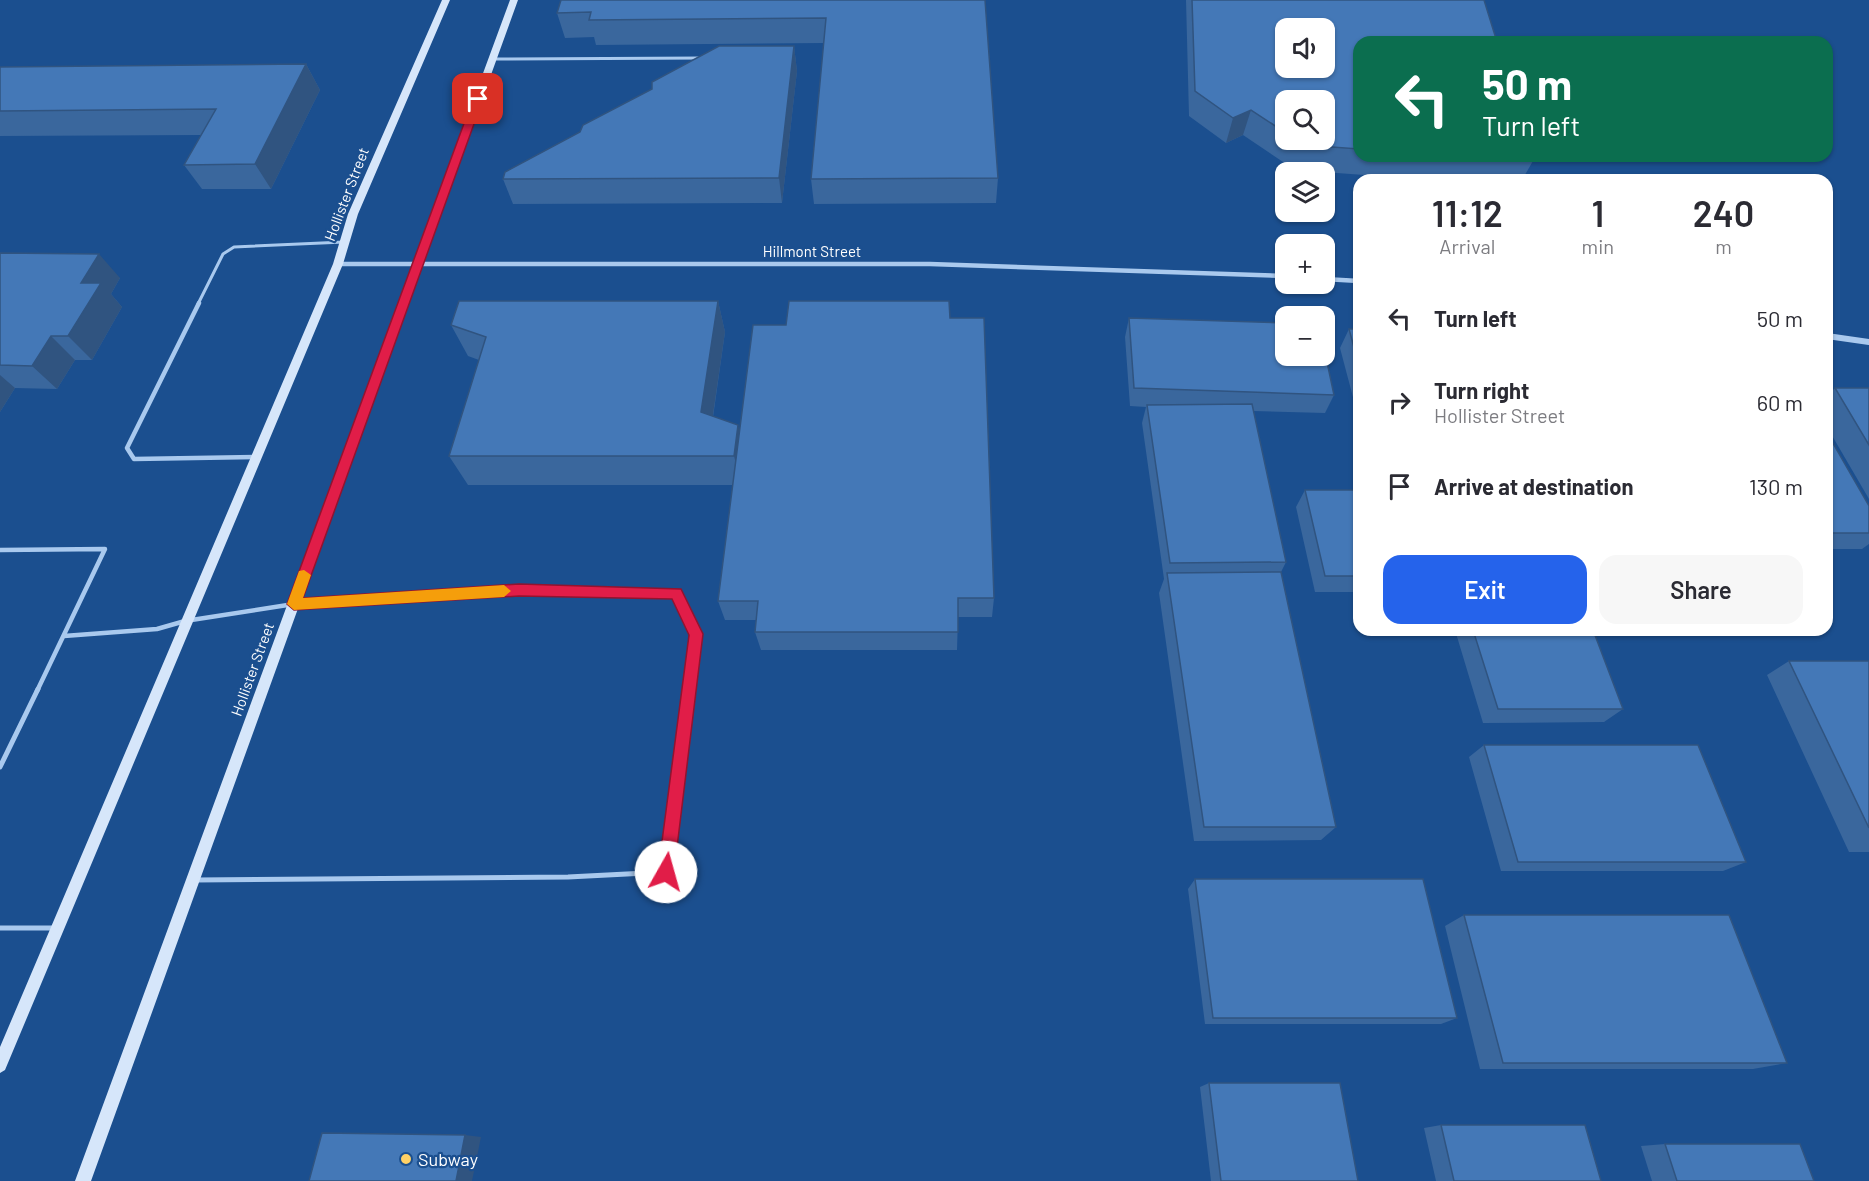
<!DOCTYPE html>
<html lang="en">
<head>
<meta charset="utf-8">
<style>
  :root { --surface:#fff; --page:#f7f7f7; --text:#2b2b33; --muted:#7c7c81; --accent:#2563eb }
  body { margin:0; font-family:Barlow,sans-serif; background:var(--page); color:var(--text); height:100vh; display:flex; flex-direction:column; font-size:22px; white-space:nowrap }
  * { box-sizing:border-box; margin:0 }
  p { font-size:20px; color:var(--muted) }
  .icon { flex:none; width:33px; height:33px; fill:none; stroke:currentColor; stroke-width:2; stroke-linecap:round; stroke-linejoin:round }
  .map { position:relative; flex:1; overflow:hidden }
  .side { position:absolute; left:1353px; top:174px; width:480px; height:462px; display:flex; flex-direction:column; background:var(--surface); border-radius:18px; box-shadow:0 2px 4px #0004 }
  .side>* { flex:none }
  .guide { position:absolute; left:1353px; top:36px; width:480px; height:126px; border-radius:18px; box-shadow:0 2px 4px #0004; background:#0b6e4f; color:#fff; overflow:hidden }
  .fabs { position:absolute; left:1275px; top:18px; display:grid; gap:12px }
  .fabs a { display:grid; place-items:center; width:60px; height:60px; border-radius:12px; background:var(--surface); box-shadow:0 2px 4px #0004; font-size:30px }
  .pin { position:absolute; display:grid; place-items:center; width:51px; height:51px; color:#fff; margin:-26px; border-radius:12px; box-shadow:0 3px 9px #0006 }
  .me { position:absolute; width:66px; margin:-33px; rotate:7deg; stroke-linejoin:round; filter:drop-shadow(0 0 4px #0008) }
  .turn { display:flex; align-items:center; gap:21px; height:126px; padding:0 30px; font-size:27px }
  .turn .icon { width:78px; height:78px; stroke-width:2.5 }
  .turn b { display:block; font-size:42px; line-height:51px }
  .eta { display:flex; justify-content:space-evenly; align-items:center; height:102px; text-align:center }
  .eta b { font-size:36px; font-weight:600; line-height:42px }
  .action { display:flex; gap:12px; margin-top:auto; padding:12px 30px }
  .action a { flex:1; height:69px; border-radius:18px; background:var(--accent); color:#fff; font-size:24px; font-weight:600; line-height:69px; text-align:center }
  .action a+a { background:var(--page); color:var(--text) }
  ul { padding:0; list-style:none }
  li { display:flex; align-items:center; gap:18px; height:84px; padding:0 30px }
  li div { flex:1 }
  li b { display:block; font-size:22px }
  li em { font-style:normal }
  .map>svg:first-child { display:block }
</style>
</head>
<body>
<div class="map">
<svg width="1869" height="1181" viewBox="0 0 1869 1181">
  <rect width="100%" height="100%" fill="#1b4f8f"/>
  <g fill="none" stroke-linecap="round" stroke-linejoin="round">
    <path stroke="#a9c9ee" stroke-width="3" d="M493,59L703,58
      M198,304L223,254L234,247L344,242"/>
    <path stroke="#a9c9ee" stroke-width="4.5" d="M199,303L127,448L134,459L255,457
      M0,550L105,549L37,691
      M64,636L157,629L185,621L294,604L519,590L676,593L696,634L689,691"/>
    <path stroke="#a9c9ee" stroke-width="5" d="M0,767L38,689
      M195,880L568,877L666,872L689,689
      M0,928H54"/>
    <path stroke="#a9c9ee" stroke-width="4.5" d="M338,264H930L1286,276
      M1324,279L1359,281"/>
    <path stroke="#a9c9ee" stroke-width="6" d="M1827,336L1869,342"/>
    <path fill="#d6e6fa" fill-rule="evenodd" d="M442,0H450L358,214L343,264L5,1070L0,1073V1047L333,264L348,214Z
      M510,0H518L91,1181H75Z"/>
  </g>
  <path fill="#3a679d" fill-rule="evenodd" d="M985,0L998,178L996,203L814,204L811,179L824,43L596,45L594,37L565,38L557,13Z
    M1186,0H1484L1359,42V156H1531L1533,161L1522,180H1434L1295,170L1243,135L1226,143L1189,116ZM1286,100L1324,140H1286Z
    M794,46L797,71L782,203L513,204L503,179Z
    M306,64L320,90L271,189H202L184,165L201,135L0,136V67Z
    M0,253L120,278L111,294L122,307L92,360H75L57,389L15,388L0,412Z
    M718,301L725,332L713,417L739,432L786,325L950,318L994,598L992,617H958L957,650H761L755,632L756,620H725L718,601L733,485H468L449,456L479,360L468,356L451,325Z
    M1129,318L1334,395L1325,413L1253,411L1286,562L1281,572L1336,827L1321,840L1194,841L1159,593L1164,579L1142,423L1146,407L1130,406L1125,337Z
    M1349,329H1359V420L1340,348Z
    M1835,388H1869V499L1827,427V396Z
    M1827,433L1869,506V544L1862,549H1827Z
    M1305,490H1359V592H1315L1296,507Z
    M1455,630H1593L1623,709L1604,722L1483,723Z
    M1789,661H1869V852H1849L1767,675Z
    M1484,745L1746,862L1723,871H1501L1469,757Z
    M1195,879L1457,1018L1441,1024H1205L1188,889Z
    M1464,915L1787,1063L1753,1069H1480L1445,926Z
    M1209,1083L1358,1181H1211L1200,1087Z
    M1441,1125L1601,1181H1436L1424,1128Z
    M1665,1144L1814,1181H1652L1641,1146Z"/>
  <path fill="#305480" d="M794,46L797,71L782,203L779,178Z
    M306,64L320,90L271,189L255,164Z
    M1251,110L1243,135L1226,143L1233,118Z
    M99,254L120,278L111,294L122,307L92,360L68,336L81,283Z
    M718,301L725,332L709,442L701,412Z
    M51,336L75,360L57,389L32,366Z
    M0,375L15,388L0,412Z
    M738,425L745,455L741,485L734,456Z
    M465,1135L481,1137L472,1181H456Z"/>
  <path fill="#4478b7" stroke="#305480" stroke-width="1.5" fill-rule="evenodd" d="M561,0H985L998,178L811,179L826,18L589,20L591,12L557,13Z
    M1192,0H1484L1497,42H1359V149L1304,145L1296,140H1324V100H1286V133L1251,110L1233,118L1195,91ZM1286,28H1324V68H1286Z
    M719,46H794L779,178L503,179L505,172L580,132L583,125L652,89V82Z
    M306,64L255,164L184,165L216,109L0,111V67Z
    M1460,156H1531L1533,161Z
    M0,253L99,254L81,283H101L68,336H51L32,366L0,365Z
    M459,301H718L701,412L738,425L734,456H449L486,337L451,325Z
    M789,301H949L950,318H984L994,598H958V632H755L758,601H718L753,325H786Z
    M1129,318L1286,323V356H1324V348L1334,395L1134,388Z
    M1349,329H1359V366Z
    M1835,388H1869V445Z
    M1252,404L1286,562L1170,563L1147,405Z
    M1827,433L1869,506V533H1827Z
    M1305,490H1359V576H1325Z
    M1281,572L1336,827H1204L1167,573Z
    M1473,630H1593L1623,709H1498Z
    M1789,661H1869V828Z
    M1484,745H1698L1746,862H1518Z
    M1195,879H1423L1457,1018H1213Z
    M1464,915H1729L1787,1063H1503Z
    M1209,1083H1340L1358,1181H1221Z
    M1441,1125H1585L1601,1181H1454Z
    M322,1133L465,1135L456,1181H309Z
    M1665,1144H1800L1814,1181H1677Z"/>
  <path fill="#e11d48" stroke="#92132f" stroke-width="1.5" d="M478,96L483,99L303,598L519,584L681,589L703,634L674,872L671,878L666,880L660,878L658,872L689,635L672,599L519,596L294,610L287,604L473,99Z"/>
  <path fill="#f59e0b" d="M304,570L311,575L303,598L504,585L511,591L504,597L294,610L287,604L299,571Z"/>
  <circle fill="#ffd166" stroke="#1b4f8f" stroke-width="2" cx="406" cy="1159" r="6"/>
  <g text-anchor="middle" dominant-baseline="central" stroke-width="4.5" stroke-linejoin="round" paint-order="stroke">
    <g font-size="15" fill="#fff" stroke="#1b4f8f">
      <text transform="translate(346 194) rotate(-69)">Hollister Street</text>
      <text x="812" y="251">Hillmont Street</text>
      <text transform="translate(252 669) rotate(-70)">Hollister Street</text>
    </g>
    <g font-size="18" fill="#fff" stroke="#1b4f8f" text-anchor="start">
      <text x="418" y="1159">Subway</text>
    </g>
  </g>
</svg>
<div class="fabs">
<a><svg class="icon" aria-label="sound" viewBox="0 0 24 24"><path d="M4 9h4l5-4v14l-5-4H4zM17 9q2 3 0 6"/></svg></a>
<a><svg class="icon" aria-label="search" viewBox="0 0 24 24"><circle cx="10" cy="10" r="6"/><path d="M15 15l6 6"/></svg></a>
<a><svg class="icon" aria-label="layers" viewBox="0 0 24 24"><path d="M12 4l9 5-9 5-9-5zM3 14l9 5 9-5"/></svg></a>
<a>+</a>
<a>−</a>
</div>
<div class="pin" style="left:478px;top:99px;background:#d93025"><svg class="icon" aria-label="arrive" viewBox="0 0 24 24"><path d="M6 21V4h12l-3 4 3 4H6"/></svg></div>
<svg class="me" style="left:666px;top:872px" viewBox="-20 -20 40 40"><circle r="19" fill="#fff"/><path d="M0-13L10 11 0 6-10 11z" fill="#e11d48"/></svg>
<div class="guide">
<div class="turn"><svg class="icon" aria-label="left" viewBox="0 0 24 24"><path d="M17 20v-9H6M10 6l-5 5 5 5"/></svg><div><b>50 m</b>Turn left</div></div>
</div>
<section class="side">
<div class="eta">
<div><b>11:12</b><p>Arrival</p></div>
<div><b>1</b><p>min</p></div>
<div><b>240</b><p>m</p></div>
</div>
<ul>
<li><svg class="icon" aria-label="left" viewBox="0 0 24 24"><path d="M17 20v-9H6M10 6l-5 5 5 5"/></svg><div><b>Turn left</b></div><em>50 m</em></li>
<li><svg class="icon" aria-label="right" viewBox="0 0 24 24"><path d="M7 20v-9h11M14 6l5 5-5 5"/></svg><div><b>Turn right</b><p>Hollister Street</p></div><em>60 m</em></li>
<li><svg class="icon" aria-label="arrive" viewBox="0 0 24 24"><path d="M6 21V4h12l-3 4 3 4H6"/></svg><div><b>Arrive at destination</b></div><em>130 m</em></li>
</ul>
<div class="action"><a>Exit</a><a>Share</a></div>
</section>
</div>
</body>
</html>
